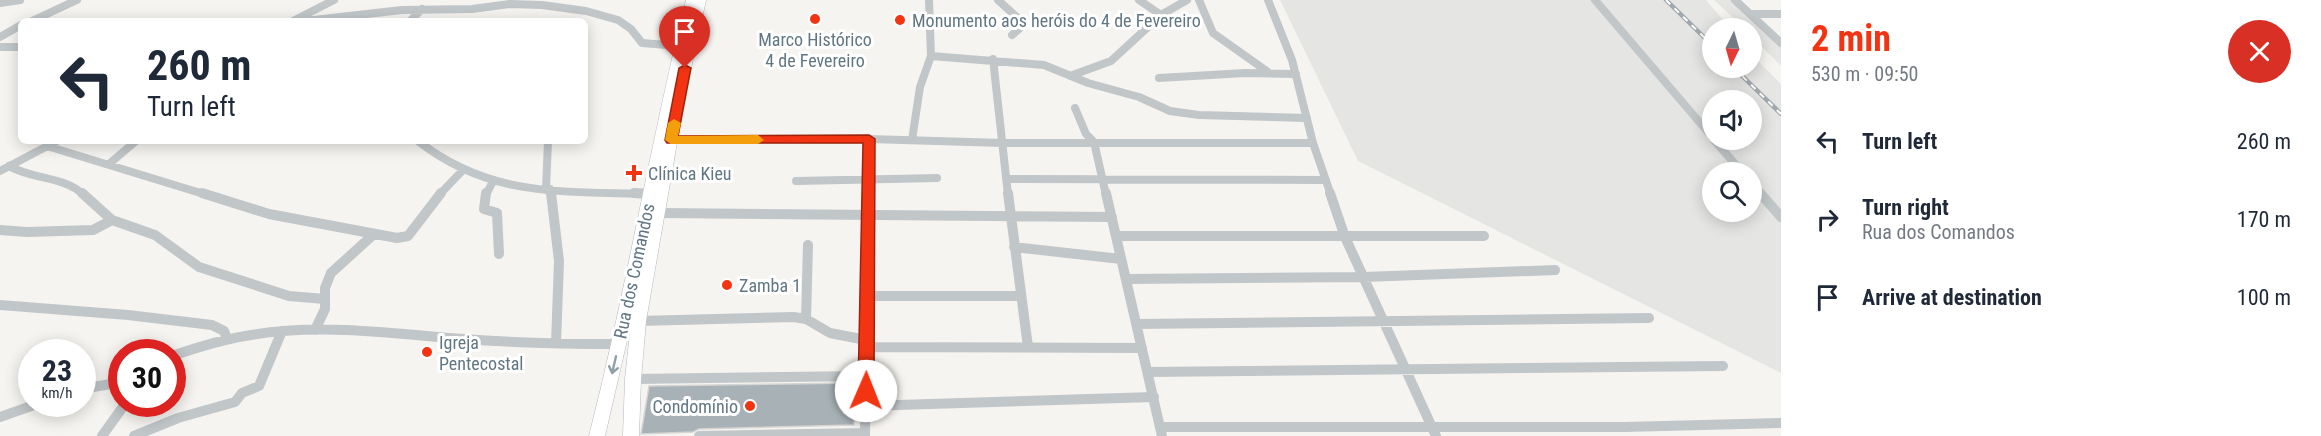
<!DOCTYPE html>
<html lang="en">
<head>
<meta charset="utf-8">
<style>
  :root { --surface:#fff; --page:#f6f6f7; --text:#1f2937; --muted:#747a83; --accent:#f33412 }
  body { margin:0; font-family:"Roboto Condensed",sans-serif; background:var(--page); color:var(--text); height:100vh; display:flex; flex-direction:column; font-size:22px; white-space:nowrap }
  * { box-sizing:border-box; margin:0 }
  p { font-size:20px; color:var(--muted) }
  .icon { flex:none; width:33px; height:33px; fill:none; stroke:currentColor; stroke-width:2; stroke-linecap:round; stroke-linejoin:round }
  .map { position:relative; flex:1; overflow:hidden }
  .panel { display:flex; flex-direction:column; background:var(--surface); width:540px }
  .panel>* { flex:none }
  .guide { position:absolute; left:18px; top:18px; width:570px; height:126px; border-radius:9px; box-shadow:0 3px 15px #0003; background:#fff; color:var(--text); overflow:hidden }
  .needle { width:39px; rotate:185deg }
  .tools { position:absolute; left:1702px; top:18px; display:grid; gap:12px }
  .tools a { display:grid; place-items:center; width:60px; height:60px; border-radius:50%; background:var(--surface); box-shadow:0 3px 15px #0003; font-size:30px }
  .speed { position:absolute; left:18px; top:339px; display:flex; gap:12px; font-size:30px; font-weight:700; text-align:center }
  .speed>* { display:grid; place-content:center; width:78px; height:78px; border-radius:50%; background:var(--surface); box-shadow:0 3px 15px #0003; line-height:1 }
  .speed small { font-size:15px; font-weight:400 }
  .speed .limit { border:9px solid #d22; background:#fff; color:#111 }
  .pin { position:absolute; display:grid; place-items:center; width:51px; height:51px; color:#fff; margin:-62px -26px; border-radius:50% 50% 50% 0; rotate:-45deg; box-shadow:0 0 6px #0007 }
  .pin .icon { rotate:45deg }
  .me { position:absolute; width:66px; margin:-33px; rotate:1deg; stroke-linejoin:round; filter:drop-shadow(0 0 4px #0008) }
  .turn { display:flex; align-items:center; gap:21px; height:126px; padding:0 30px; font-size:27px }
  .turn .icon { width:78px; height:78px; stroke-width:2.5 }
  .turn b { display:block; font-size:42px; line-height:51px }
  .round { display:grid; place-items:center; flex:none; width:63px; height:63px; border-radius:32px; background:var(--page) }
  .overview { display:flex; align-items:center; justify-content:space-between; height:102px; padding:0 30px }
  h1 { font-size:36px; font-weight:700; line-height:45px; color:var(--accent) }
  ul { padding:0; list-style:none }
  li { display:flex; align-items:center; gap:18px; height:78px; padding:0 30px }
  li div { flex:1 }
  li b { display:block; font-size:22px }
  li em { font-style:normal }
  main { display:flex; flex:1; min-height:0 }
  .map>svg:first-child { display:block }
</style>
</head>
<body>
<main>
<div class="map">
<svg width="1781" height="436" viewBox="0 0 1781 436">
  <rect width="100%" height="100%" fill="#f5f4f0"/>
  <path fill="#e5e6e3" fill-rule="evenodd" d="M1280,0H1706L1730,28H1713V68H1752V55L1781,84V373L1358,161ZM1713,100H1752V140H1713ZM1713,172H1752V212H1713Z
    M1714,0H1732L1781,47V66L1752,37V28H1744Z"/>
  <path fill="#a8b2b6" stroke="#d6d5d3" stroke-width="1.5" d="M856,383L854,425L699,429L693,432L641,434L649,386Z"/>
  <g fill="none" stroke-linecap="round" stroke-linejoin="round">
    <g stroke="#b3babd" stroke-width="1">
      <path id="secondary" d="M686,0H706L686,91L646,321L641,379L639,436H623L625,379L631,323L605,436H589C626,292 650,145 686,0Z"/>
    </g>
    <path stroke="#c1c6c9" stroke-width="8" d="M998,0L1021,21L1019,29L1012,35
      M1139,0L1161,15
      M1199,0L1213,33L1268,72
      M1268,0L1292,60L1313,143L1331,195
      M1595,0L1713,138
      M1735,0L1781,43
      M0,3L20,0
      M1751,14H1781
      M32,21L77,0
      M293,21L334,0
      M305,21L402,10L472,9L510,4L542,5L586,11L618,20L631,29L642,43L679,46
      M410,21L422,9
      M0,37L21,25
      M0,47H21
      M931,56L1044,65L1088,83L1139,97L1170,111L1199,115L1307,118
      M993,59L1008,195
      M1070,76L1111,61L1161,15L1187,0
      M1159,78L1245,73L1296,74
      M1075,108L1086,134L1094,142L1106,195
      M671,140L869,139L1003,143H1313
      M912,140L920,87L931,56L929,0
      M1714,140L1742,172
      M418,141C491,198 563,191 650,194
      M47,146L207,195
      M109,164L136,141
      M9,166C33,180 62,175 84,195
      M0,171L57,141
      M1006,179L1326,180
      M796,181L937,178
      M1752,184L1762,195
      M546,189L548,141
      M550,189L551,195
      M439,195L462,171
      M486,195L493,181
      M868,195L869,139"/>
    <path stroke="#c1c6c9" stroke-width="10" d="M82,193L112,220L155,235L199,267L289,296L325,299
      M202,193L269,214L397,238L408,236L441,193
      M486,193L484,209L497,213L499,254
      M551,193L559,261L556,343
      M634,193L650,194
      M1008,193L1028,347
      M1106,193L1162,436
      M1330,193L1345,237L1436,436
      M1760,193L1781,217
      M660,213L1112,217
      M0,230L27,232L93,230L112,220
      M1116,236H1484
      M1014,247L1121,259
      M1126,279L1364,277L1555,270
      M867,296H1019
      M0,305L128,315L212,325L224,331L227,339
      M806,319L808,245
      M639,321L794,317L806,319L830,333L866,340
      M1136,324L1649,318
      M315,330L325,309V288L331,273L374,234
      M866,347L1142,348
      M172,356C198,347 224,339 251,335C321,323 394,334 464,339C516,343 567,344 619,344
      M1148,372L1723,366
      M633,379L866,376
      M82,389L122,382
      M866,406L1154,397
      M0,417L37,404
      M1160,427H1625L1781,423
      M102,436L125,404
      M134,436L178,418L235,402L242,393L259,386L282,331
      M699,436L865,433
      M865,436L868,193"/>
    <use href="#secondary" fill="#fff" fill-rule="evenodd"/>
    <g stroke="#a1a9ae" stroke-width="4.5">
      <path id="rail" d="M1666,0L1713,46
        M1734,68L1781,114"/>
    </g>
    <use href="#rail" stroke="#fff" stroke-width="2" stroke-dasharray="6" stroke-linecap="butt"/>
  </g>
  <defs><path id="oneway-shaft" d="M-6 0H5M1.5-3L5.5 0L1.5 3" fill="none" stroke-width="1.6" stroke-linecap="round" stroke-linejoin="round" transform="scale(1.5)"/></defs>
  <use stroke="#90a0a9" href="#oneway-shaft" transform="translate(614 365) rotate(103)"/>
  <path fill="#f33412" stroke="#9e220c" stroke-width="1.5" d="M685,65L691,68L678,136L869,135L875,139L874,391L871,396L866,398L860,396L858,391L863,143H667L665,140L679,68Z"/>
  <path fill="#f59e0b" d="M674,119L681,123L678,136L758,135L764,140L758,144H671L665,140L668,123Z"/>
  <g fill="#f33412" stroke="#fff" stroke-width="2">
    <circle cx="815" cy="19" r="6"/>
    <circle cx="900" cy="20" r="6"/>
    <path d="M631 164h6v6h6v6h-6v6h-6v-6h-6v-6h6z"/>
    <circle cx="727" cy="285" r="6"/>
    <circle cx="427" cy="352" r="6"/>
    <circle cx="750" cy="406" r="6"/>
  </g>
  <g text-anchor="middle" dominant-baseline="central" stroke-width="6" stroke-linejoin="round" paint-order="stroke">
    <g font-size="18" fill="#617784" stroke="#fff" text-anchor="start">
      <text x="912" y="20">Monumento aos heróis do 4 de Fevereiro</text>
      <text x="815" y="39" text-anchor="middle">Marco Histórico<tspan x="815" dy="21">4 de Fevereiro</tspan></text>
      <text x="648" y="173">Clínica Kieu</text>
      <text x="739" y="285">Zamba 1</text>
      <text x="439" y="342">Igreja<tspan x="439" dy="21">Pentecostal</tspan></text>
      <text x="738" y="406" text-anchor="end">Condomínio</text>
    </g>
    <g font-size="18" fill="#617784" stroke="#fff">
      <text transform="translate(634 271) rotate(-78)">Rua dos Comandos</text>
    </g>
  </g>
</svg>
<div class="tools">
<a><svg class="needle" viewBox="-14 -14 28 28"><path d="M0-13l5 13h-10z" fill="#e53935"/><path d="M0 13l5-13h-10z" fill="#747a83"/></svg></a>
<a><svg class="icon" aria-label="sound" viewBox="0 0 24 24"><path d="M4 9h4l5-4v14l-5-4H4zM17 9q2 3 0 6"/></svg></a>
<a><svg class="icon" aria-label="search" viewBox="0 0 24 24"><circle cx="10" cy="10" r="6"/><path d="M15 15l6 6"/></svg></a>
</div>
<div class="speed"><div>23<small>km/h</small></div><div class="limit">30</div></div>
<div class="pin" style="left:685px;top:68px;background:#d93025"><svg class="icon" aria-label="arrive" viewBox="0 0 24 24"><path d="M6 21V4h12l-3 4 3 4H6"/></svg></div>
<svg class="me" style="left:866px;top:391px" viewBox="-20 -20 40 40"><circle r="19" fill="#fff"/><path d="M0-13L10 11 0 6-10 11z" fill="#f33412"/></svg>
<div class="guide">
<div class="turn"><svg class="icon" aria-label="left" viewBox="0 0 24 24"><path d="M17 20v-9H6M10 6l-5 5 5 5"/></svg><div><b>260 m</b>Turn left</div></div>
</div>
</div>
<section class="panel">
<div class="overview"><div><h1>2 min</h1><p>530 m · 09:50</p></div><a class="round" style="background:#d93025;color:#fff"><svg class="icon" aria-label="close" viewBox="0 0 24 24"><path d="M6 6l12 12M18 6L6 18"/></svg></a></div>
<ul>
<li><svg class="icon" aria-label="left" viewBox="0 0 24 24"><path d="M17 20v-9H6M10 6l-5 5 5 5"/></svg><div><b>Turn left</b></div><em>260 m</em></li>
<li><svg class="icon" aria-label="right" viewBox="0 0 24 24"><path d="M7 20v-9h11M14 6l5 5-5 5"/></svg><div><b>Turn right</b><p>Rua dos Comandos</p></div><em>170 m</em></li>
<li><svg class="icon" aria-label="arrive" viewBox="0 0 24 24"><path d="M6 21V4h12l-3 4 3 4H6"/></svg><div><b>Arrive at destination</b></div><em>100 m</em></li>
</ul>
</section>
</main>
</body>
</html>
